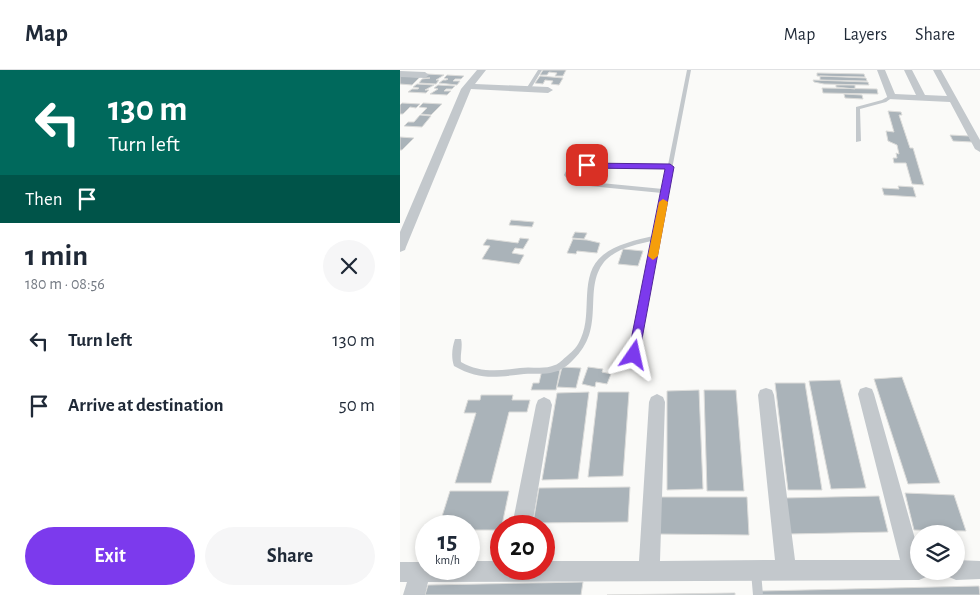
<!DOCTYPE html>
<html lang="en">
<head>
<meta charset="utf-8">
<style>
  :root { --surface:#fff; --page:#f6f6f7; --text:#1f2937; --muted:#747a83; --line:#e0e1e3; --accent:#7c3aed }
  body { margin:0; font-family:"Alegreya Sans",sans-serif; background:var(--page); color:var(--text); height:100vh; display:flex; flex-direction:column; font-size:19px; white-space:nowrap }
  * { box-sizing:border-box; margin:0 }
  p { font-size:16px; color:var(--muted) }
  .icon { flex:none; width:28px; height:28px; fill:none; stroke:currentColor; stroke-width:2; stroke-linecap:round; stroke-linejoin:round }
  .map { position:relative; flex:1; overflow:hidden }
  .details { display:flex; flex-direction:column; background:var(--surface); width:400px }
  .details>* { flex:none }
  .top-card { background:#00695c; color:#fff; overflow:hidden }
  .fabs { position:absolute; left:510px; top:455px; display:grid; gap:10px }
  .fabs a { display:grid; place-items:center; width:55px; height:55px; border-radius:50%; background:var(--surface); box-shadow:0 2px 8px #0003; font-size:25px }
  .speed { position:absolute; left:15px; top:445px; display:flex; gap:10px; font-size:25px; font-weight:700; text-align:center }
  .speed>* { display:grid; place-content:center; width:65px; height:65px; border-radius:50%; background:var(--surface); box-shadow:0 2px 8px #0003; line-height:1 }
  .speed small { font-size:12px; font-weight:400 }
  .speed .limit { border:8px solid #d22; background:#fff; color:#111 }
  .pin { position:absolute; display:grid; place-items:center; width:42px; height:42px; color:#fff; margin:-21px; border-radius:10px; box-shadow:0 2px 8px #0006 }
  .me { position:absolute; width:55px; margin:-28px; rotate:11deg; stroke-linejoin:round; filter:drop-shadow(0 0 4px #0008) }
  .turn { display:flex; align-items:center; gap:18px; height:105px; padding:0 25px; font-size:22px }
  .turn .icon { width:65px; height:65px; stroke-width:2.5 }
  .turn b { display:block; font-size:35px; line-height:42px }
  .then { display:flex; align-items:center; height:48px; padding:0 25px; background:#0003; gap:10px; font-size:19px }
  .round { display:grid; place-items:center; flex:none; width:52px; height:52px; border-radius:26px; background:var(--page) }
  .summary { display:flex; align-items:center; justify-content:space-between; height:85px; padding:0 25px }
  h1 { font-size:30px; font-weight:700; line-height:38px }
  .cta { display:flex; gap:10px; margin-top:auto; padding:10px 25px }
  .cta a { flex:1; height:58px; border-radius:30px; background:var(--accent); color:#fff; font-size:20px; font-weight:700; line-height:58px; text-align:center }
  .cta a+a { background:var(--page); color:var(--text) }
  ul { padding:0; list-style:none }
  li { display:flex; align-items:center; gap:15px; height:65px; padding:0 25px }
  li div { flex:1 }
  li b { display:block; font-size:19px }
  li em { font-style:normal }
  header { display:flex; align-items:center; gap:30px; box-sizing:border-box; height:70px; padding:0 25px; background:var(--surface); border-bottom:1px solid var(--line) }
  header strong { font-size:24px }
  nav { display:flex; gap:28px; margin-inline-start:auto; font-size:18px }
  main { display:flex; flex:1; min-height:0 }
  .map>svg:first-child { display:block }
</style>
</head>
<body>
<header>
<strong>Map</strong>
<nav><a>Map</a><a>Layers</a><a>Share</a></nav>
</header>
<main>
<section class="details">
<div class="top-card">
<div class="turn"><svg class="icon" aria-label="left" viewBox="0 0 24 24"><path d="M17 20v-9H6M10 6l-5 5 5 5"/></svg><div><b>130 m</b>Turn left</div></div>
<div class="then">Then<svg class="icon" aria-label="arrive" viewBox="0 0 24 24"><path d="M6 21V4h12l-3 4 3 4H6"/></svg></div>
</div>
<div class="summary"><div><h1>1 min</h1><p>180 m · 08:56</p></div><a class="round"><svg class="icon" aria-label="close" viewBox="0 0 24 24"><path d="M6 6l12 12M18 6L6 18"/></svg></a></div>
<ul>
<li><svg class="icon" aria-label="left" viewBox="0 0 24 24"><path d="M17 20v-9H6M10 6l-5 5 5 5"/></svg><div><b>Turn left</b></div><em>130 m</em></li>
<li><svg class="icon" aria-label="arrive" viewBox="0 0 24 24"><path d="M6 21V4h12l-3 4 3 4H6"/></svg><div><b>Arrive at destination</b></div><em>50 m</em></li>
</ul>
<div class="cta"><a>Exit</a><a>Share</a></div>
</section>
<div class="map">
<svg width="580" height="525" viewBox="0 0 580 525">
  <rect width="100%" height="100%" fill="#fafaf8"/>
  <path fill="#aab3b9" stroke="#dcdcda" d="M143,0H166L163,6H155L157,3L149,2L147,5H140Z
    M417,3L464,4L465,7L417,6Z
    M27,4L44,5L36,10H39L36,14L19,13L22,9L30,8H23Z
    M47,5L64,6L61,9H55L53,11H60L57,15L39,13L43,10H46L48,9L44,8Z
    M0,6L20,7L12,15L0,14Z
    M140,6L163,8L159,15L151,14L153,11L145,10L143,14L135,13Z
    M420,6L466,8L467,11L420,10Z
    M413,10L468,12L469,15L424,14L414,12Z
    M17,14L34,15L25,20H29L26,23L8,22L12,19H18L19,18L13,17Z
    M38,15L55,16L52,19H46L44,21H51L47,25L30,24L38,19L34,18Z
    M436,15H455V19L436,17Z
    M422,18L477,19L478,24L423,23Z
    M444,24L462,25L463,29L445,28Z
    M2,33L20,34L16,38L10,37L3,44H0V35Z
    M23,33L42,34L31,45L21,44L27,38L19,37Z
    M488,41L501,42L502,45H499L510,78H513L524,115L512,114L506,93H494L493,88H497L496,83L499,84L497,75L488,71L486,61L494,62Z
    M20,45L31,46L22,57L4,56L8,52H14Z
    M550,65L569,66L572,72L553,71Z
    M0,67L14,68L2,80H0Z
    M171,84H180L177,91L168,90Z
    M498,116L513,117L516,127L484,125L482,118L499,119Z
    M111,150L134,152L132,157L109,155Z
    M175,162L187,163L184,169L172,168Z
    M120,168L129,169L123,179L115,178L112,183L124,185L119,194L82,189L90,176L83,175L87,169L118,173Z
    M173,169L187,170L200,173L197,183L177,181L176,184L167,183Z
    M223,179L243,181L238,196L218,194Z
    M162,297L181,298L176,318L157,317Z
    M188,297L203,299L202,302L211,304L207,314L196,312L195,317L182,314Z
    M142,300H160L156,320H131L133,313H139Z
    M502,307L540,413L508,414L474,309Z
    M440,310L466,418L431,419L409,311Z
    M375,313H405L422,420H388Z
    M299,320L303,419L267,420V321Z
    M304,320H336L344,421H307Z
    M189,322L178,409L142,410L157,323Z
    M198,322H229L223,406L188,407Z
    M81,325H113L112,330H130L127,342H109L91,413H55L76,343H64L68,330H80Z
    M230,417L228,452L133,453L139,418Z
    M50,421H109L101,460H69V456H39Z
    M505,423L554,425L566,461L514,460Z
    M479,426L488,462L389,464L384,428Z
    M257,427H347L349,465L256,464Z
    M183,512L181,525H25L28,515Z
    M579,516L580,525H361V521Z
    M335,523V525H207Z"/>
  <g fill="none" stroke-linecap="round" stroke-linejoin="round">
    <path fill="#c3c8cc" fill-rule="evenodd" d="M138,0H142L130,20H126V19Z
      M287,0H291L236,287L233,288L230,287L229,285L252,171C237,174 215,179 204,192C182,220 207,258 173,290C167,296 162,300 154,302C144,305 134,303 124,304C97,307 80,311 54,296C51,287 52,278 55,269H61C63,276 60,285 61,292C80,303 99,301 120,298C131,296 144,300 155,295C159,294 163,289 167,286C173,281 178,276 181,268C193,242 178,205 203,185C216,174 237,170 253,166L262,123L179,115L168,110L164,105L167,99L175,94L268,95ZM176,98L267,99L263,119L180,111L172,108L170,105L171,101Z
      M489,26L493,27L486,32L460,39L461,71L456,72V37L482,30Z
      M356,497L360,498L361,502L363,525H353L351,502L352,498Z"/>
    <path fill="#c3c8cc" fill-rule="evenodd" d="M77,0H86L75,14L148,17L153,20L148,23L71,19L6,177L5,180L0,182V162L61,19Z
      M477,0H485L495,24L516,25L504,0H512L525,25L547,26L533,0H541L580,70V82L575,79L550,32L488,29Z
      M0,1L25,2L29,5L25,8L0,7Z
      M466,317L472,319L474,324L519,483V501H529L526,507L519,510L28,512L25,525H3L7,512H0V492H26V499H69V491H101V499H144V491H239L249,332L251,327L257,324L263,327L265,332L260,491L375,490L358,325L360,320L366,318L372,320L374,325L395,490H500L458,324L460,319Z
      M144,327L150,330L152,335L132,456H112L136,335L138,330Z
      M556,490L580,491V509L556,510L549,507L546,501H556Z"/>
  </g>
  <path fill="#7c3aed" stroke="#51269a" d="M184,93L270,94L274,97L239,285L238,289H229L228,285L265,99L187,98L182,95Z"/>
  <path fill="#f59e0b" d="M263,129L268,132L258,186L253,190L248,186L259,132Z"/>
</svg>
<div class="fabs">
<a><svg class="icon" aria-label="layers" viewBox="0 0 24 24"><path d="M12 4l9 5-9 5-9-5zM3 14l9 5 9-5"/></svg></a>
</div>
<div class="speed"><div>15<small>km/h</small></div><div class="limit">20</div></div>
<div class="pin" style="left:187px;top:95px;background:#d93025"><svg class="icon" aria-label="arrive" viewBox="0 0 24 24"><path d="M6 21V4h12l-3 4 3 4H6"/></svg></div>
<svg class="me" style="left:234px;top:285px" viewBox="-20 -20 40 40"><path d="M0-17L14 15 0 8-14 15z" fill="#7c3aed" stroke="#fff" stroke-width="4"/></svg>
</div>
</main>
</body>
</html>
